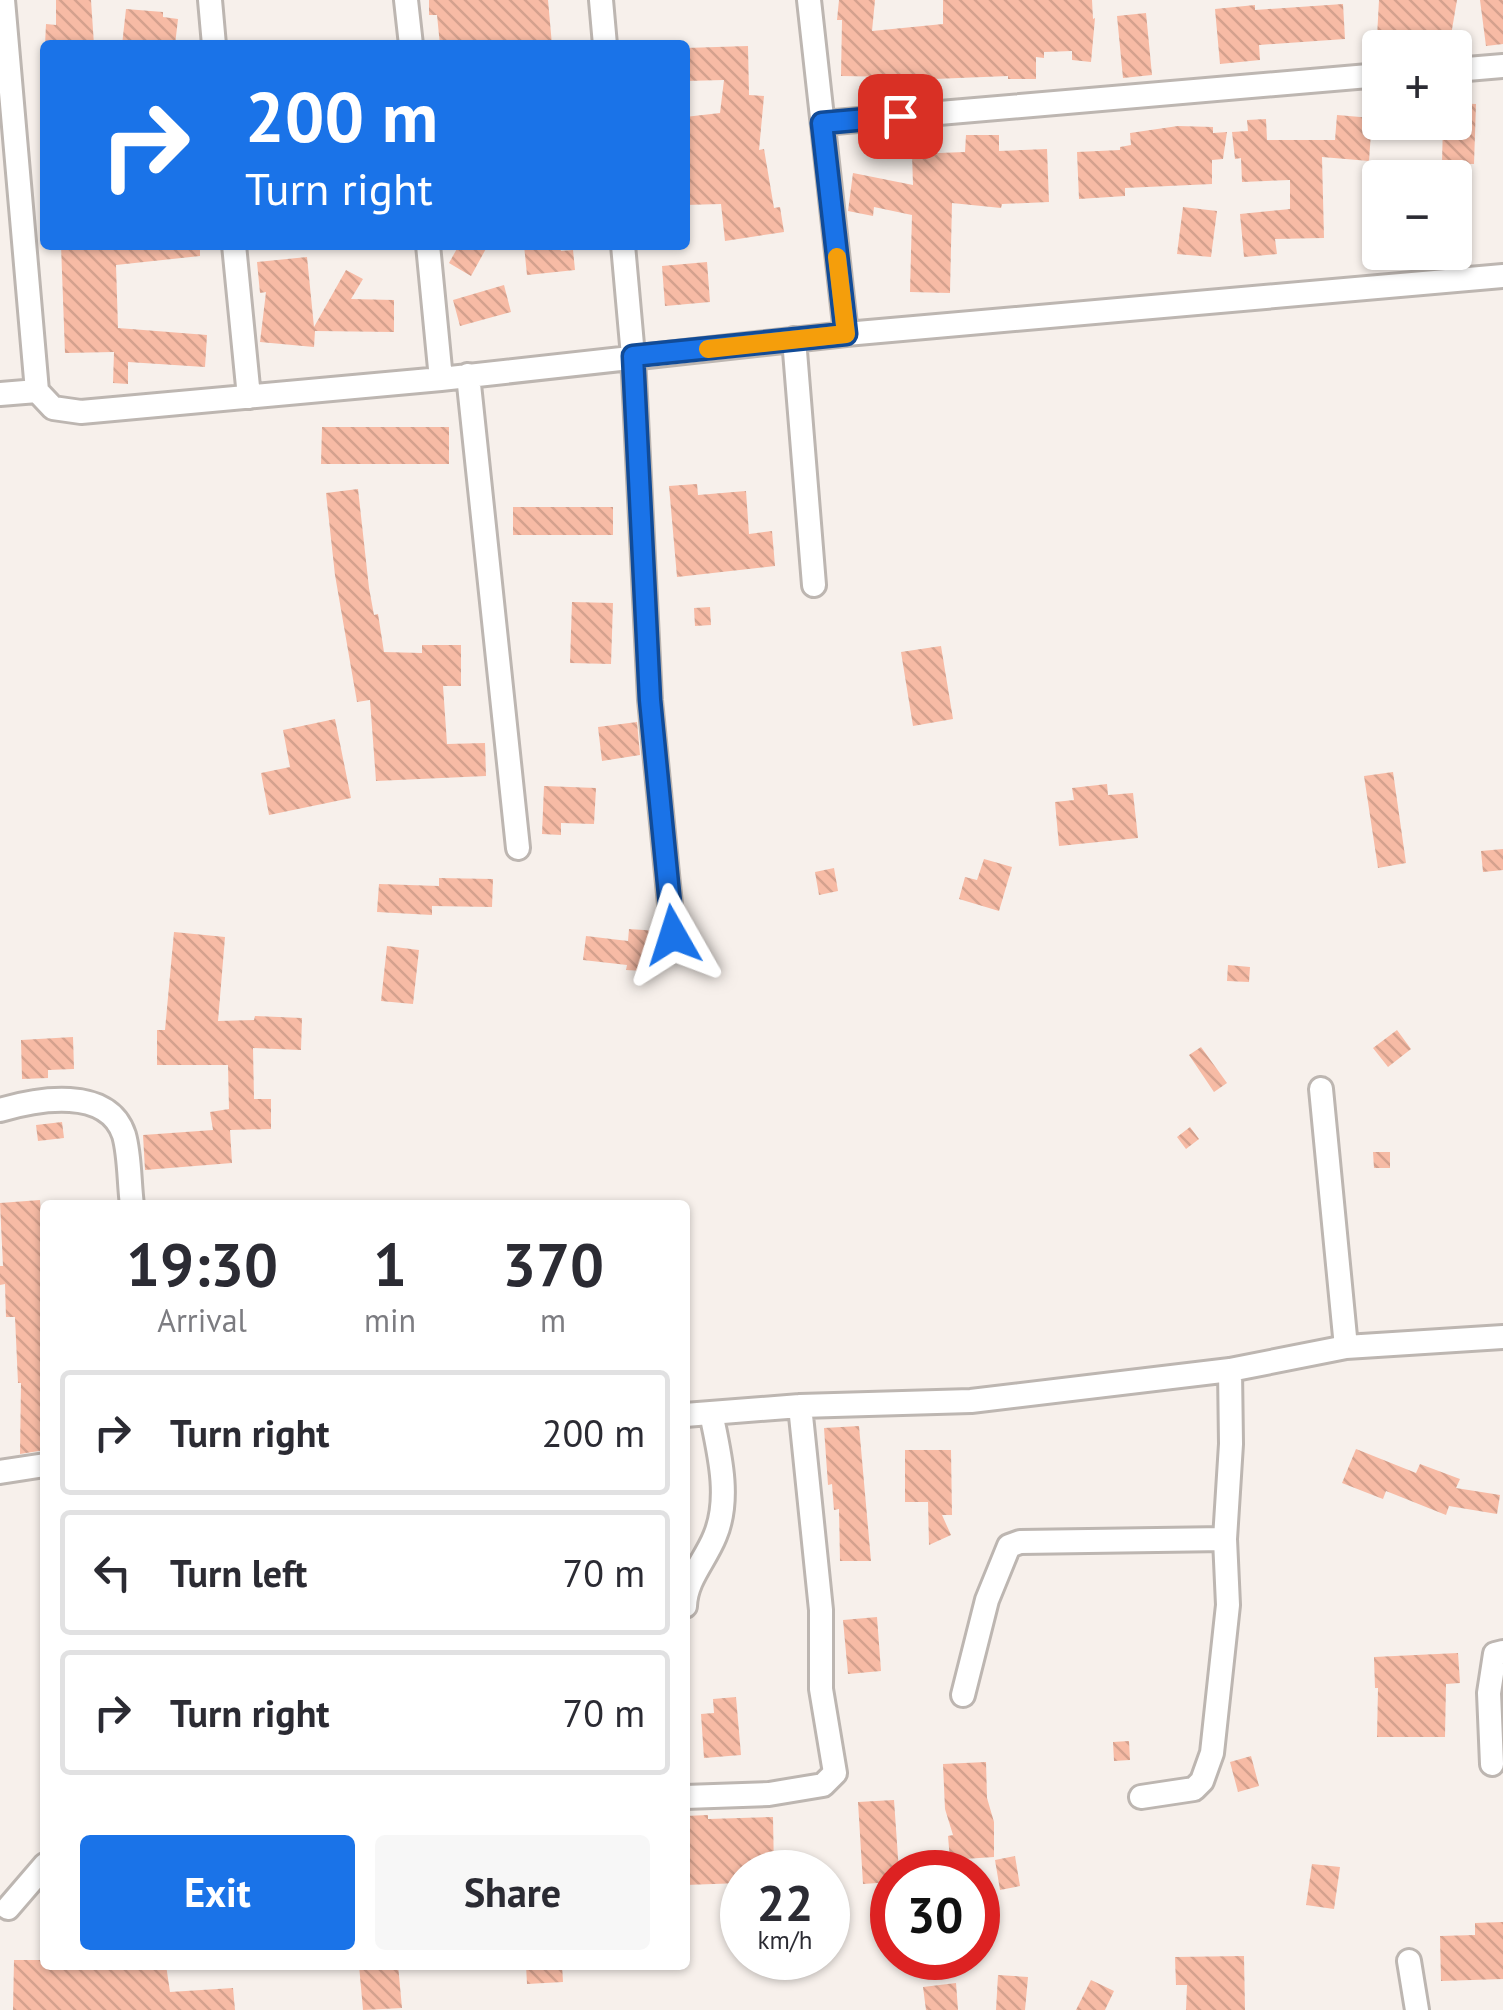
<!DOCTYPE html>
<html lang="en">
<head>
<meta charset="utf-8">
<style>
  :root { --surface:#fff; --page:#f7f7f7; --text:#2b2b33; --muted:#7c7c81; --line:#e1e1e2; --accent:#1a73e8 }
  body { margin:0; font-family:"PT Sans",sans-serif; background:var(--page); color:var(--text); height:100vh; display:flex; flex-direction:column; font-size:38px; white-space:nowrap }
  * { box-sizing:border-box; margin:0 }
  p { font-size:32px; color:var(--muted) }
  .icon { flex:none; width:55px; height:55px; fill:none; stroke:currentColor; stroke-width:2; stroke-linecap:round; stroke-linejoin:round }
  .map { position:relative; flex:1; overflow:hidden }
  .side { position:absolute; left:40px; top:1200px; width:650px; height:770px; display:flex; flex-direction:column; background:var(--surface); border-radius:10px; box-shadow:0 2px 8px #0004 }
  .side>* { flex:none }
  .guide { position:absolute; left:40px; top:40px; width:650px; height:210px; border-radius:10px; box-shadow:0 2px 8px #0004; background:#1a73e8; color:#fff; overflow:hidden }
  .buttons { position:absolute; left:1362px; top:30px; display:grid; gap:20px }
  .buttons a { display:grid; place-items:center; width:110px; height:110px; border-radius:10px; background:var(--surface); box-shadow:0 2px 8px #0004; font-size:50px }
  .speed { position:absolute; left:720px; top:1850px; display:flex; gap:20px; font-size:50px; font-weight:700; text-align:center }
  .speed>* { display:grid; place-content:center; width:130px; height:130px; border-radius:50%; background:var(--surface); box-shadow:0 2px 8px #0004; line-height:1 }
  .speed small { font-size:25px; font-weight:400 }
  .speed .limit { border:15px solid #d22; background:#fff; color:#111 }
  .pin { position:absolute; display:grid; place-items:center; width:85px; height:85px; color:#fff; margin:-42px; border-radius:20px; box-shadow:0 5px 15px #0006 }
  .me { position:absolute; width:110px; margin:-55px; rotate:354deg; stroke-linejoin:round; filter:drop-shadow(0 0 8px #0008) }
  .turn { display:flex; align-items:center; gap:35px; height:210px; padding:0 40px; font-size:45px }
  .turn .icon { width:130px; height:130px; stroke-width:2.5 }
  .turn b { display:block; font-size:70px; line-height:85px }
  .eta { display:flex; justify-content:space-evenly; align-items:center; height:170px; text-align:center }
  .eta b { font-size:60px; font-weight:700; line-height:70px }
  .cta { display:flex; gap:20px; margin-top:auto; padding:20px 40px }
  .cta a { flex:1; height:115px; border-radius:10px; background:var(--accent); color:#fff; font-size:40px; font-weight:700; line-height:115px; text-align:center }
  .cta a+a { background:var(--page); color:var(--text) }
  ul { padding:0; list-style:none }
  li { display:flex; align-items:center; gap:30px; height:125px; margin:0 20px 15px; padding:0 20px; border:5px solid var(--line); border-radius:10px }
  li div { flex:1 }
  li b { display:block; font-size:38px }
  li em { font-style:normal }
  .map>svg:first-child { display:block }
</style>
</head>
<body>
<div class="map">
<svg width="1503" height="2010" viewBox="0 0 1503 2010">
  <defs>
    <pattern id="building-back-hatch" width="6" height="6" patternUnits="userSpaceOnUse" patternTransform="scale(2.5)"><rect width="6" height="6" fill="#f7bba5"/><path d="M-1 5l2 2M0 0l6 6M5-1l2 2" fill="none" stroke="#d4a18e"/></pattern>
  </defs>
  <rect width="100%" height="100%" fill="#f7f0eb"/>
  <path fill="url(#building-back-hatch)" d="M56,0H91L94,45H45L46,24L56,25Z
    M429,0H548L552,45H440L437,15H429Z
    M839,0H875L872,31L943,24V0H1092L1093,19L1095,18L1091,62L1072,60V51L1044,52V58L1036,57V79H1008V76L934,79L897,85L896,77L841,76L842,20H837Z
    M1379,0H1457L1450,41L1411,34L1410,39L1377,37Z
    M1480,0H1503V44L1486,46Z
    M1343,4L1345,39L1259,45L1260,60L1220,64L1215,9L1255,5V10Z
    M126,9L163,12V17L178,19L175,45H122Z
    M1146,13L1152,75L1123,78L1117,16Z
    M748,46L749,95L764,96L759,150L764,149L774,208L780,207L784,232L725,241L721,204L685,205V117L720,113L724,80L685,81V48Z
    M1455,103L1476,104L1474,164L1442,163L1443,122H1455Z
    M1337,115L1372,118L1369,161L1322,157L1324,238L1275,239L1277,254L1244,257L1240,214L1290,209V180L1242,182L1241,158L1235,159L1232,132L1248,131L1247,120L1266,119L1267,140H1335Z
    M1178,126L1213,127V133L1227,132L1223,159L1212,160V184L1125,188V196L1079,199L1077,152L1120,150V147L1131,145L1130,133Z
    M966,135H999V151L1047,149L1049,202L1002,204L1001,208L952,203L950,293L910,292L912,215L874,207L873,216L848,211L853,173L913,185L912,154L965,152Z
    M1183,207L1217,211L1211,257L1177,254Z
    M61,245H200V256L116,265L118,328L207,335L205,367L128,362V384L113,383L114,352L65,353Z
    M459,245H488L471,276L449,263Z
    M524,245H560L561,251L573,250L575,270L527,275Z
    M307,257L314,327L346,270L363,279L351,299L394,300V332L315,331L314,347L260,342L266,292L260,293L257,262Z
    M707,262L710,302L665,306L662,266Z
    M504,285L511,312L460,326L453,300Z
    M322,427H449V464H321Z
    M697,484L698,495L746,491L749,534L772,531L775,566L677,577L669,486Z
    M358,489L369,588L374,615L378,614L384,652L422,653V645H461V686H443L447,744L485,743L486,776L376,781L370,700L357,702L335,575L326,493Z
    M513,507H613V535H513Z
    M572,602L613,603L611,664L570,663Z
    M710,607L711,625L695,626L694,608Z
    M941,646L953,719L913,726L901,652Z
    M335,719L351,798L269,815L261,773L290,767L283,730Z
    M637,722L640,755L602,761L598,727Z
    M1393,772L1406,863L1378,868L1364,776Z
    M1107,784L1108,795L1133,793L1138,838L1059,846L1055,802L1074,800L1072,788Z
    M544,786L596,788L594,824L561,823V835L542,834Z
    M1503,849V870L1483,872L1481,851Z
    M984,859L1012,867L999,911L959,899L965,877L977,880Z
    M834,868L838,891L819,895L815,872Z
    M439,878L493,879L492,907L432,906V915L377,912L379,884L439,886Z
    M629,929L658,931L662,945L661,972L626,970L627,965L583,960L586,936L628,941Z
    M174,932L225,937L218,1021L254,1020L255,1016L302,1018L301,1050L253,1048L254,1099H271V1129L230,1130L232,1163L145,1170L143,1135L213,1130L210,1112L229,1109L228,1065H157V1030H165Z
    M387,946L419,950L413,1004L381,1001Z
    M1228,965L1250,967L1249,982L1227,981Z
    M1397,1030L1411,1049L1388,1067L1373,1048Z
    M73,1037L74,1069L48,1070V1078L22,1079L21,1040Z
    M1201,1047L1227,1083L1214,1092L1189,1055Z
    M62,1122L64,1138L38,1141L36,1125Z
    M1190,1127L1199,1139L1186,1149L1177,1137Z
    M1373,1152H1390V1168H1374Z
    M40,1200L45,1277V1450L20,1454L21,1383H18L15,1317H6L5,1284L0,1285V1266H3L0,1203Z
    M859,1426L871,1561H840L839,1509L834,1510L832,1484L828,1485L824,1428Z
    M1356,1449L1416,1473L1420,1464L1460,1479L1456,1488L1500,1495L1497,1514L1449,1506L1446,1515L1386,1491L1383,1499L1342,1483Z
    M905,1450H951L952,1515H942L951,1535L929,1545L928,1502H905Z
    M877,1617L881,1671L848,1674L843,1620Z
    M1458,1653L1460,1683L1446,1684L1445,1737H1377L1378,1688H1375L1374,1657Z
    M736,1697L741,1755L704,1758L701,1714L714,1713L713,1699Z
    M1129,1741L1130,1760L1114,1761L1113,1742Z
    M1251,1756L1259,1786L1238,1792L1230,1762Z
    M986,1762L987,1798L994,1822V1857L950,1860L948,1836L953,1835L945,1809L943,1764Z
    M894,1800L899,1872H892V1882L863,1884L858,1802Z
    M708,1815V1819L773,1817L774,1872H742V1883L685,1885V1816Z
    M1015,1856L1020,1886L1000,1890L995,1860Z
    M1312,1864L1340,1867L1334,1909L1306,1905Z
    M1503,1922V1979L1441,1981L1440,1936L1475,1935V1923Z
    M1244,1956L1245,2010H1186L1187,1985H1176L1175,1957Z
    M14,1960H45V1965H166L170,1992L233,1988L235,2010H13Z
    M359,1965H398L402,2008L363,2010Z
    M526,1965H562L563,1982L527,1984Z
    M998,1975L1028,1977L1025,2010H996Z
    M1091,1980L1114,1991L1105,2010H1076Z
    M956,1983L958,2010H926L923,1987Z"/>
  <g fill="none" stroke-linecap="round" stroke-linejoin="round">
    <g stroke="#bdb6b1" stroke-width="28">
      <path id="minor" d="M3,0L37,391
        M210,0L214,45
        M406,0L411,45
        M601,0L605,45
        M809,0L846,334
        M1455,70L1503,66
        M823,123L1380,75
        M234,245L249,397
        M428,245L441,379
        M623,245L633,356L650,700L673,935
        M794,339L814,585
        M468,375L518,848
        M0,394L37,391L53,408L81,412L441,379L846,334L1503,276
        M1321,1089L1346,1347
        M0,1110C37,1099 108,1086 124,1135C130,1156 129,1183 132,1205
        M685,1415L800,1406L971,1401L1230,1370L1346,1347L1503,1337
        M0,1472L45,1465
        M685,1606C686,1579 705,1561 715,1536C731,1498 719,1452 711,1413
        M963,1695L987,1600L1009,1546L1020,1542L1225,1539
        M1492,1764L1489,1693L1495,1654L1503,1652
        M685,1797L769,1794L823,1785L835,1773L821,1689V1610L800,1406
        M1141,1797L1194,1789L1202,1781L1212,1753L1228,1605L1225,1539L1231,1444L1230,1370
        M8,1908L45,1865
        M1409,1961L1417,2010"/>
    </g>
    <use href="#minor" stroke="#fff" stroke-width="22"/>
  </g>
  <g fill="none" stroke-linecap="round" stroke-linejoin="round">
    <g stroke="#114b97" stroke-width="25">
      <path id="route" d="M673,935L650,700L633,356L846,334L822,123L900,116"/>
    </g>
    <use href="#route" stroke="#1a73e8" stroke-width="18"/>
    <path stroke="#f59e0b" stroke-width="18" d="M708,349L846,334L837,257"/>
  </g>
</svg>
<div class="buttons">
<a>+</a>
<a>−</a>
</div>
<div class="speed"><div>22<small>km/h</small></div><div class="limit">30</div></div>
<div class="pin" style="left:900px;top:116px;background:#d93025"><svg class="icon" aria-label="arrive" viewBox="0 0 24 24"><path d="M6 21V4h12l-3 4 3 4H6"/></svg></div>
<svg class="me" style="left:673px;top:935px" viewBox="-20 -20 40 40"><path d="M0-17L14 15 0 8-14 15z" fill="#1a73e8" stroke="#fff" stroke-width="4"/></svg>
<div class="guide">
<div class="turn"><svg class="icon" aria-label="right" viewBox="0 0 24 24"><path d="M7 20v-9h11M14 6l5 5-5 5"/></svg><div><b>200 m</b>Turn right</div></div>
</div>
<section class="side">
<div class="eta">
<div><b>19:30</b><p>Arrival</p></div>
<div><b>1</b><p>min</p></div>
<div><b>370</b><p>m</p></div>
</div>
<ul>
<li><svg class="icon" aria-label="right" viewBox="0 0 24 24"><path d="M7 20v-9h11M14 6l5 5-5 5"/></svg><div><b>Turn right</b></div><em>200 m</em></li>
<li><svg class="icon" aria-label="left" viewBox="0 0 24 24"><path d="M17 20v-9H6M10 6l-5 5 5 5"/></svg><div><b>Turn left</b></div><em>70 m</em></li>
<li><svg class="icon" aria-label="right" viewBox="0 0 24 24"><path d="M7 20v-9h11M14 6l5 5-5 5"/></svg><div><b>Turn right</b></div><em>70 m</em></li>
</ul>
<div class="cta"><a>Exit</a><a>Share</a></div>
</section>
</div>
</body>
</html>
